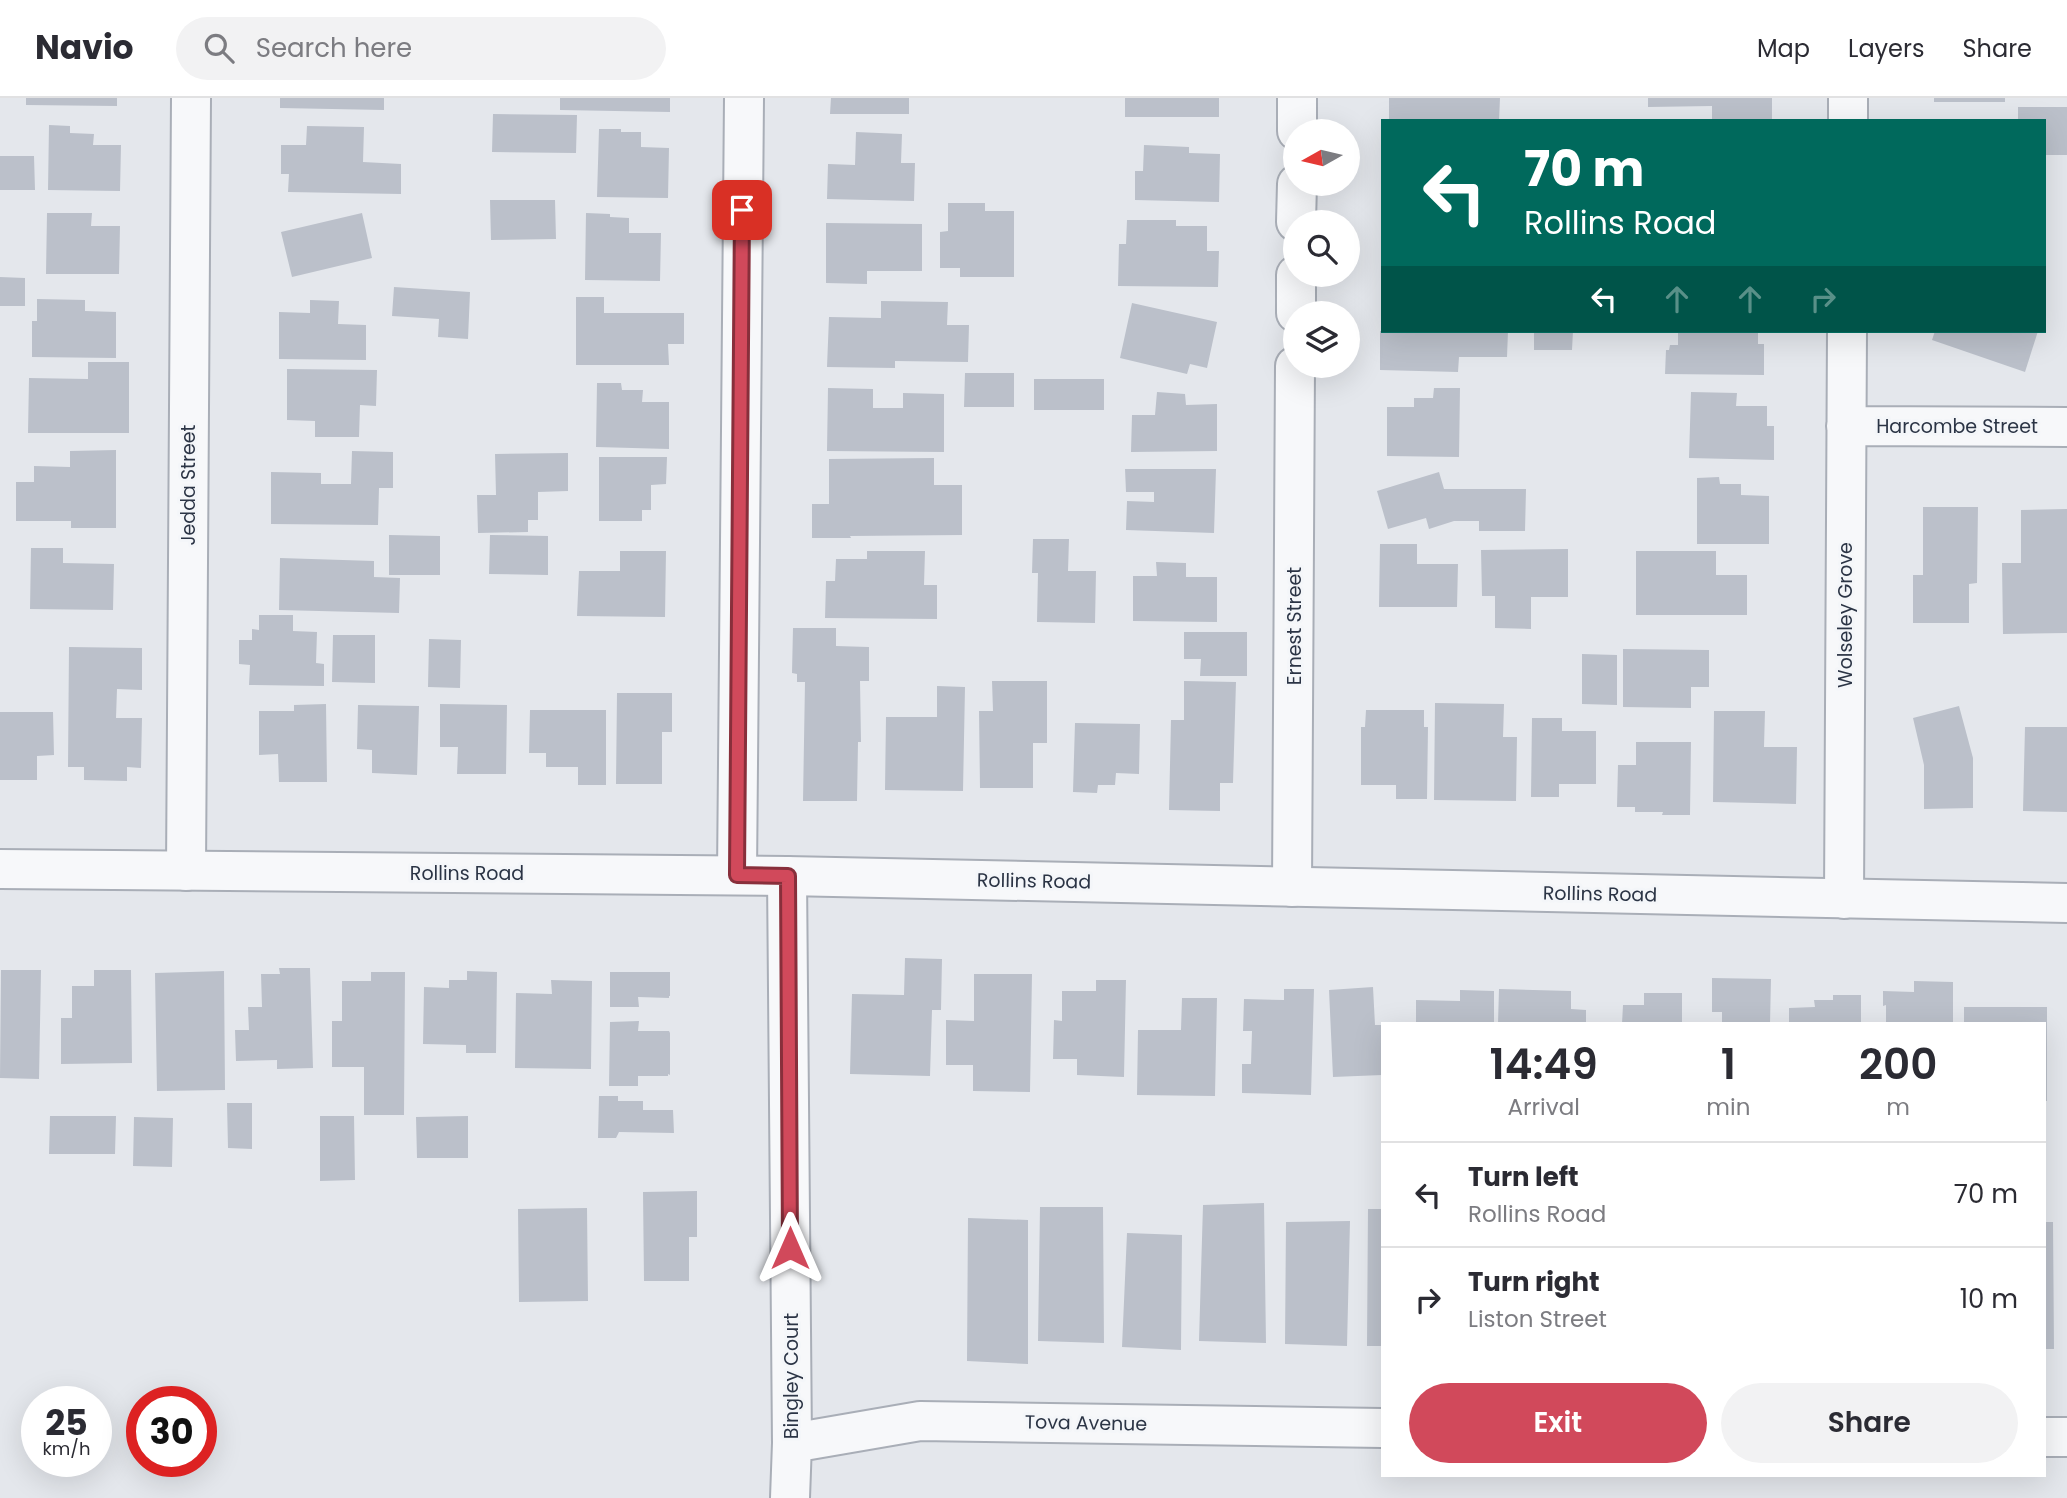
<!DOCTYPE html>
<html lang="en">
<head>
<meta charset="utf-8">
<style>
  :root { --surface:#fff; --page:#f2f2f3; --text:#2b2b33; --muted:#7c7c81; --line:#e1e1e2; --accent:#d1495b }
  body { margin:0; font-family:Poppins,sans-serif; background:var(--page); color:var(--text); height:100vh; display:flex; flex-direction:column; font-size:26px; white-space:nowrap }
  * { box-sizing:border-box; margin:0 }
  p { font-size:23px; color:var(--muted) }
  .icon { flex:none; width:38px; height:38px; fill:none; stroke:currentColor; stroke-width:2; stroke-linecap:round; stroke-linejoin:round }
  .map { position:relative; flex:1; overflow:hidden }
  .panel { position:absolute; left:1381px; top:924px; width:665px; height:455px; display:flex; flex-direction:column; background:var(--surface); border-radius:0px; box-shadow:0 7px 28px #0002 }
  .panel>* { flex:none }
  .hud { position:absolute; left:1381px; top:21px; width:665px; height:214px; border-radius:0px; box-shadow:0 7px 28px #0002; background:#00695c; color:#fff; overflow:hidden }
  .needle { width:46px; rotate:262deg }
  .tools { position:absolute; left:1283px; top:21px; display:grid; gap:14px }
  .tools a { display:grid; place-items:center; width:77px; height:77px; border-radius:50%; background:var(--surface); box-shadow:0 7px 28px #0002; font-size:35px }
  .speed { position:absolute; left:21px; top:1288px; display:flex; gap:14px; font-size:35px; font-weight:700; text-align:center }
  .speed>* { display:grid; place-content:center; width:91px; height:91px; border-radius:50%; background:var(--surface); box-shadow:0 7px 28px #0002; line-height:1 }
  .speed small { font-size:18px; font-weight:400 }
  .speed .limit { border:10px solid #d22; background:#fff; color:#111 }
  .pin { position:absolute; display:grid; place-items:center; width:60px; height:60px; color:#fff; margin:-30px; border-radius:14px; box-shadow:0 4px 10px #0006 }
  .me { position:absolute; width:77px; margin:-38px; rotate:0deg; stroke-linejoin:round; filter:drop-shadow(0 0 5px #0008) }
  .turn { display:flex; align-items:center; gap:24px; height:147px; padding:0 28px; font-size:32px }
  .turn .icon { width:91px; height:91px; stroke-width:2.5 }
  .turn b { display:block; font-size:49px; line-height:60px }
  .lanes { display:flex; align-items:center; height:66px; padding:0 28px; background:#0003; justify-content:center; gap:35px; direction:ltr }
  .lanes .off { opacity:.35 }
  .eta { display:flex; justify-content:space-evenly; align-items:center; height:119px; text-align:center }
  .eta b { font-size:42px; font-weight:600; line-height:49px }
  .button { display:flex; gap:14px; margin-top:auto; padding:14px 28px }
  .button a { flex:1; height:80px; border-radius:42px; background:var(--accent); color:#fff; font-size:28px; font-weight:600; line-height:80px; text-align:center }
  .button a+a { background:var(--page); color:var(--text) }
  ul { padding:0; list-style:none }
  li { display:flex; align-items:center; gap:21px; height:105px; padding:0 28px; border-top:2px solid var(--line) }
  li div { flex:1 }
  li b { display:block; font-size:26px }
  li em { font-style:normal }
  header { display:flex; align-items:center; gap:42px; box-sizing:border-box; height:98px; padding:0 35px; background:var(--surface); border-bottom:2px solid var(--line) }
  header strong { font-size:33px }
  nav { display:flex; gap:38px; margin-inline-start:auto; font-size:24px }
  .search { width:490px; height:63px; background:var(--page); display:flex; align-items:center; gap:18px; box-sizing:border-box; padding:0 24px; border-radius:38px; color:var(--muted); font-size:26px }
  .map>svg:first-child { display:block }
</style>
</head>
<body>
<header>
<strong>Navio</strong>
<div class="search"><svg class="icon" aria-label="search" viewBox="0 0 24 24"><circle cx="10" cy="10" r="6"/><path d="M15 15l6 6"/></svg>Search here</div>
<nav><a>Map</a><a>Layers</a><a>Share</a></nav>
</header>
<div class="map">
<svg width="2067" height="1400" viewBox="0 0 2067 1400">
  <rect width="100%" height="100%" fill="#e4e7ec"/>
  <path fill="#bbc0ca" d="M26,0H117V8L26,7Z
    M280,0H384V12L280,10Z
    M560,0H670V14L560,12Z
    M831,0H909V16H830Z
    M1125,0H1219V19H1125Z
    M1389,0H1500L1499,23L1389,22Z
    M1648,0H1772V23H1712V8L1648,9Z
    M1934,0H2005V4H1934Z
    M2018,9H2067V57H2044V23H2018Z
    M493,16L577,17L576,55L492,54Z
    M49,27L70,28V35L94,36L93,47H121L120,93L48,92Z
    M307,28L364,29L363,64L401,66V96L288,94L289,76H281V47H306Z
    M599,31H621V34H641V49L669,50L668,100L597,99Z
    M856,34L902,36L901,65H915L914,103L827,101L828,66L855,67Z
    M1144,47L1189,49V55L1220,56L1219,104L1135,102V73H1143Z
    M0,58H34L35,92H0Z
    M490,102H555L556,141L491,142Z
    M948,105H985V113H1014V179H960V170H940V134L948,133Z
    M47,115H92L91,128H120L119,176H46Z
    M362,115L372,160L292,179L281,134Z
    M586,115L610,116V119L629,120V135H661L660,183L585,182Z
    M1127,122H1176V128H1207V153H1219L1218,189L1118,188L1119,146H1126Z
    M826,125L922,126V173H867V186L826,185Z
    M0,179L25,180V208H0Z
    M394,189L470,194L468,241L438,239L439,221L392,218Z
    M576,199H604V215H684V246H668L669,267H576Z
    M37,201L85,202V213L116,214V260L32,259V223H37Z
    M310,202L339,203L338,226L366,227V262L279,261V214L310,215Z
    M881,203L948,204L947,227H969L968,264L895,263V270L827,269L829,219L881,220Z
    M1132,205L1217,224L1207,270L1190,266L1187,276L1120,260Z
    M1380,233H1508L1507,259H1459L1458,274L1380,272Z
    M1534,233H1573L1572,252H1534Z
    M1678,233H1758V246H1764V277L1665,276L1666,252H1669L1670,247H1678Z
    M1935,233H2038L2025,274L1932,242Z
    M88,264H129V335H28L29,280L88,281Z
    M287,271L377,272L376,308L360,307L359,339H315V323L287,322Z
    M965,275H1014V309H964Z
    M1034,281H1104V312H1034Z
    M597,285H621L622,292H643L642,304H669V351L596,349Z
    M828,290L873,291V310H903V295L944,296V354L827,353Z
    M1434,290H1460L1459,359L1387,358V309H1414V300H1433Z
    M1157,294L1185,296L1186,307L1217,306V353L1131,354L1132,317H1155Z
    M1691,294L1737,295L1736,308H1767V328H1774V362L1689,360Z
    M116,352V430H71V423H16V384H34V368L70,369V353Z
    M352,353L393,354V390H379L378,427L271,426V374L321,375V386H351Z
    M568,355V393L538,394V422H528V434L478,435L477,397H496L495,356Z
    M599,359H667L666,386L651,387V412H642V423H599Z
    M934,360V387H962V437L850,438L851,440H812V406H829V361Z
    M1125,371H1216L1214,435L1126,432L1127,403L1154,404V394H1126Z
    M1439,374L1444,391H1526L1525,433H1479V423H1454L1429,431L1426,420L1388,431L1377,393Z
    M1719,379L1720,386H1741V397L1769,398V446H1697V380Z
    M1923,409H1978L1977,485L1969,486V525H1913V477H1923Z
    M2067,411V535L2003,536L2002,465H2021V412Z
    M389,437L440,438V477H389Z
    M490,437L548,438V477L489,476Z
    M1033,441H1069L1068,473H1096L1095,525L1037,524L1038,475H1032Z
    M1380,446H1417V466H1458L1457,509H1379Z
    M31,450H63V465L114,466L113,512L30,511Z
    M1568,451V499H1531V531L1495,530V498H1482L1481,452Z
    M620,453H666L665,519L577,518L579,473H620Z
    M867,453H925L924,487H937V521L825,520L826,483H835L836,461H867Z
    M1636,453H1716V477H1747V517H1636Z
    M280,460L374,463V479L400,480L399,515L279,512Z
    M1156,464L1186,465V479H1217V524L1133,523V478H1157Z
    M259,517H293V533L317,534L316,565L324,566V588L249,587L250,567L239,566V542H252V531L259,532Z
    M793,530H836V548L869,549V583H860L861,644H858L857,703H803L805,584H797V576L792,575Z
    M1184,534H1247V578H1200L1201,561H1184Z
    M333,537H375V585L332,584Z
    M429,541L461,542L460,590L428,589Z
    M69,549L142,550V592L117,591L116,620H142L141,670L127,669V683L84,682V669H68Z
    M1623,551L1709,552V589H1691V610L1623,609Z
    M1582,556L1617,557V607L1582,606Z
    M992,583H1047V645H1033V690H980L979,613H993Z
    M1184,583L1236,584L1233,685H1220V713L1169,712L1171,622H1184Z
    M937,588L965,589L963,693L885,692L886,619H937Z
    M617,595H672V634H662V686H616Z
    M1435,605L1504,606L1503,639H1517L1516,703L1434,702Z
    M326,606L327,684H279L278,656L259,657V613H294V607Z
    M440,606L507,607L506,676H457L458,649H440Z
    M358,607L419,608L417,677L372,675V652L357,651Z
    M1959,608L1973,660V710L1924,711V667L1913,620Z
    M530,612H606V687H578V669H546V655H529Z
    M1366,612H1424V629H1428L1427,701H1396V687H1361V629H1365Z
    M1714,613H1765L1764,649H1797L1796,706L1713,704Z
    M0,614H53L54,657L37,658V682H0Z
    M1532,620H1562V633H1596V686H1559V699H1531Z
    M1075,625L1140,626L1139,676L1116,675L1115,687H1098L1097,695L1073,694Z
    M2025,629H2067V714L2023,713Z
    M1636,644H1691L1690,717H1662L1663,714H1635V709H1617L1618,667H1636Z
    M905,860L942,861L941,912H932L930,978L850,976L852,896L904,897Z
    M279,870H310L313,970L277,971V962L236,963L235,932H249L248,909H262L261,876H280Z
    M1,872H41L39,981L0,980Z
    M94,872H131L132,965L61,966V920H72V888H94Z
    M224,873L225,992L157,993L155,875Z
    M467,873L497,874L496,955H466V947L423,946L424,889L449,890V882H467Z
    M371,874H405L404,1017H364V969H332V923H342V883H371Z
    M610,874H670V898H669V900L638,899L639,909H610Z
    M974,876H1032L1030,994L973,993V967H946V922L974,923Z
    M1712,880L1771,881L1770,926H1722V914H1712Z
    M551,882L592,883L591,971L515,970L516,895L552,896Z
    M1096,882H1126L1124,979L1077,977V961H1053L1054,922L1062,923V893H1096Z
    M1914,883L1953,884V926H1886V907L1883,908V893L1914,894Z
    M1373,889L1375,927H1381L1382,977L1333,979L1329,892Z
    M1284,891H1314L1311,997L1242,995V966H1251L1252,933H1243L1244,901L1284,902Z
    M1499,891L1571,893V911L1586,912V926H1498Z
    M1460,892L1494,893V926H1416V902L1460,903Z
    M1644,895H1682V926H1622L1623,907H1644Z
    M1833,897H1861V926H1789V910L1815,909L1814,902H1833Z
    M1182,900H1217L1215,998L1137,997L1138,932H1181Z
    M1964,909H2047V1003H2044V926H1964Z
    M639,923L638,933H669L670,935V977L668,976V978H638V988H609L610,924Z
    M599,998H618V1003H643V1012H673L674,1035L619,1034L616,1040H598Z
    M227,1005H252V1051L228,1050Z
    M50,1018H116L115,1056H49Z
    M320,1018H354L355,1082L320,1083Z
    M468,1018V1060H417L416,1019Z
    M134,1019L173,1020L172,1069L133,1068Z
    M697,1093V1139H689V1183H644L643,1094Z
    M1264,1105L1266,1245L1199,1243L1203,1107Z
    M1040,1109H1103L1104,1245L1038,1243Z
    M587,1110L588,1203L519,1204L518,1111Z
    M1368,1111H1382V1248H1367Z
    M968,1120L1028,1122V1266L967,1263Z
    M1350,1123L1347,1248L1285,1246L1286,1124Z
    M2044,1124H2053L2054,1251H2044Z
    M1127,1135L1182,1137L1181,1252L1122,1249Z"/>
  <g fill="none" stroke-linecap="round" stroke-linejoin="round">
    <g stroke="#a9aeb7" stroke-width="42">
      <path id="minor" d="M1848,23V0
        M1297,33V0
        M1296,124L1297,86
        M1296,215V177
        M1846,328L2067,329
        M186,773L191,0
        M737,777L744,0
        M787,778L792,1345L790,1400
        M1292,789L1295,268
        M1844,801L1847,233
        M2044,1339H2067
        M792,1345L920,1323L1382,1330"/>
    </g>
    <g stroke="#a9aeb7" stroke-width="42">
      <path id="tertiary" d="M0,771L787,778L2067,805"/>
    </g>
    <use href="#minor" stroke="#f7f8fa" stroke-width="38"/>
    <use href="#tertiary" stroke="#f7f8fa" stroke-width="38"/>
  </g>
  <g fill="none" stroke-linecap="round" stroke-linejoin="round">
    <g stroke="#882f3b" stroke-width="18">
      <path id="route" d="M742,112L737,777L788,778L790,1150"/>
    </g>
    <use href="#route" stroke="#d1495b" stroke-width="12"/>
  </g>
  <g text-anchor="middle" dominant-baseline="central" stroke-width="6" stroke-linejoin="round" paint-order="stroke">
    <g font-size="19" fill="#2b3445" stroke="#f4f6f9">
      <text x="1957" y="328">Harcombe Street</text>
      <text transform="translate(188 387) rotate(-90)">Jedda Street</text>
      <text transform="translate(1845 517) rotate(-90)">Wolseley Grove</text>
      <text transform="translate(1294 528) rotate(-90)">Ernest Street</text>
      <text x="467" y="775">Rollins Road</text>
      <text transform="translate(1034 783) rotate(1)">Rollins Road</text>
      <text transform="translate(1600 796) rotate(1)">Rollins Road</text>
      <text transform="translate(791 1278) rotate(-90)">Bingley Court</text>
      <text transform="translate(1086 1325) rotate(1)">Tova Avenue</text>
    </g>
  </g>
</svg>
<div class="tools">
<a><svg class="needle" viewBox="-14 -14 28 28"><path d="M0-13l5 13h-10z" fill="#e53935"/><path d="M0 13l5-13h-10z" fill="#7c7c81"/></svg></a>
<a><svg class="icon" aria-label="search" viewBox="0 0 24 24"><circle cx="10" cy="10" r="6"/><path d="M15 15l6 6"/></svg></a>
<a><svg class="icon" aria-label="layers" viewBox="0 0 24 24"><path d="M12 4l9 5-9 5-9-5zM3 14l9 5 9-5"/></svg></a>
</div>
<div class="speed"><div>25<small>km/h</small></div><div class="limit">30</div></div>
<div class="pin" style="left:742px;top:112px;background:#d93025"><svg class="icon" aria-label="arrive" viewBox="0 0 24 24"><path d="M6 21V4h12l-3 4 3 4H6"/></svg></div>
<svg class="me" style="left:790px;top:1150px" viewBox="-20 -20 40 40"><path d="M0-17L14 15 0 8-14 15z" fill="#d1495b" stroke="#fff" stroke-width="4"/></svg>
<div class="hud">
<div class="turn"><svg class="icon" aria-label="left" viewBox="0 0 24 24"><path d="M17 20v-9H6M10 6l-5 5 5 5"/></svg><div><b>70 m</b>Rollins Road</div></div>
<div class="lanes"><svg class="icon" aria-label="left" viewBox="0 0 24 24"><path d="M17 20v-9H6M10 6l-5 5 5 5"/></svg><svg class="icon off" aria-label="ahead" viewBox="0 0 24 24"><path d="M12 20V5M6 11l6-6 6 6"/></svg><svg class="icon off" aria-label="ahead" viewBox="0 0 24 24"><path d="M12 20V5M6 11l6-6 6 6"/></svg><svg class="icon off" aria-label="right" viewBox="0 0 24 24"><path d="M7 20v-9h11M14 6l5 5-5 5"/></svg></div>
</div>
<section class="panel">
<div class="eta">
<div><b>14:49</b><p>Arrival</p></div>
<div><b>1</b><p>min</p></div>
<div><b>200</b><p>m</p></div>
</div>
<ul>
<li><svg class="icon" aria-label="left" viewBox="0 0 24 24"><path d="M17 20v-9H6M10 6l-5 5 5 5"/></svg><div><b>Turn left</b><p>Rollins Road</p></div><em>70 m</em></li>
<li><svg class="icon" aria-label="right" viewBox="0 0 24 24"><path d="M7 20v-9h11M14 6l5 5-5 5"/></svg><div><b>Turn right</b><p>Liston Street</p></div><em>10 m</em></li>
</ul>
<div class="button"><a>Exit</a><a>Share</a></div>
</section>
</div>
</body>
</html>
